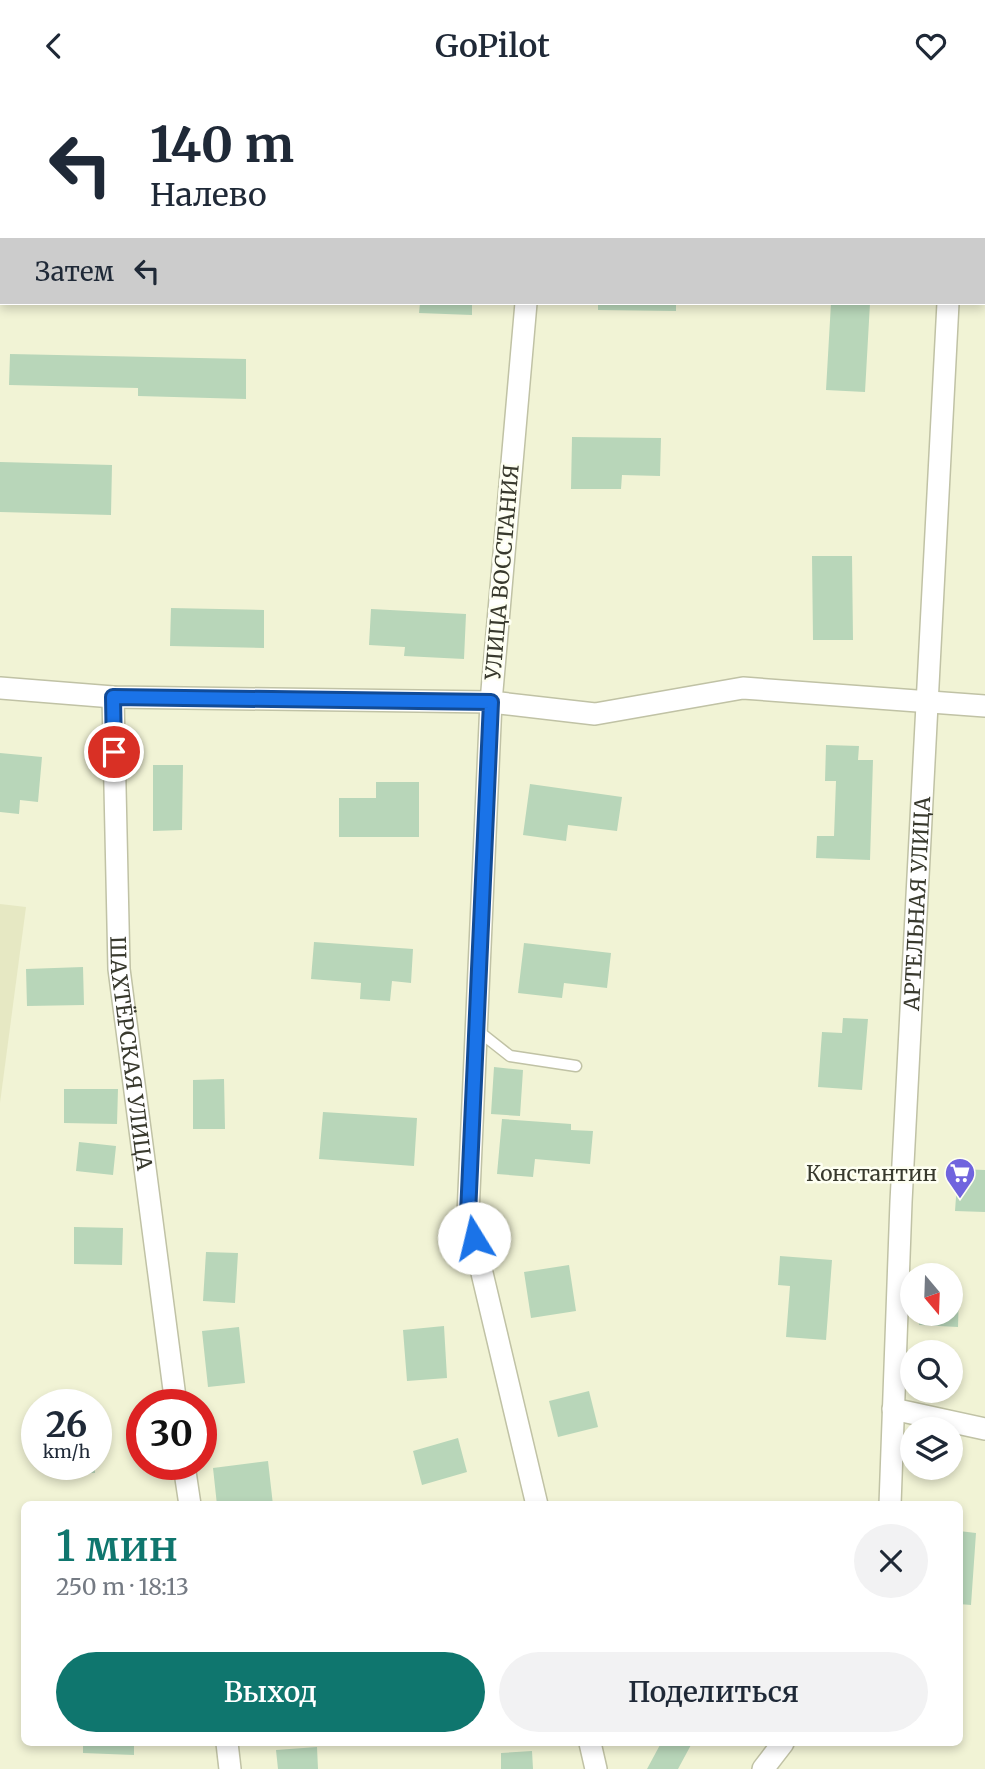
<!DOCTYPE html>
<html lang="ru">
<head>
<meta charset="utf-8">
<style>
  :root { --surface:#fff; --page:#f2f2f3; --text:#1f2937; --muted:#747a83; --accent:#0f766e }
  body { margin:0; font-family:Merriweather,serif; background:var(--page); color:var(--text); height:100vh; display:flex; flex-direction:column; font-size:26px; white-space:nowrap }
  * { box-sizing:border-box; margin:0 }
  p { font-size:23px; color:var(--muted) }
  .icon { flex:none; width:38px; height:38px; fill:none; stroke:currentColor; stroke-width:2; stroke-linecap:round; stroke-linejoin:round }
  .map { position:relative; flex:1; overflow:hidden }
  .details { position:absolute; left:21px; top:1410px; width:942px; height:245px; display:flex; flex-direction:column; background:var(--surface); border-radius:10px; box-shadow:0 4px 10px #0003 }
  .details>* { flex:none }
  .guide { position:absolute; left:0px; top:0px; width:985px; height:214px; box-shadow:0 4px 10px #0003; background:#fff; color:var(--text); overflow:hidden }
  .needle { width:46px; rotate:161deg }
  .buttons { position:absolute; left:900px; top:1172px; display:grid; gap:14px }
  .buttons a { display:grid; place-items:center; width:63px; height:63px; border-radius:50%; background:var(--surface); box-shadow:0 4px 10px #0003; font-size:35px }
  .speed { position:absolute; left:21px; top:1298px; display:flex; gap:14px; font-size:35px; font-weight:700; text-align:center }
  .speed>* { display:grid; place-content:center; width:91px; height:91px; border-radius:50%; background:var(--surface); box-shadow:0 4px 10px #0003; line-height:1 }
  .speed small { font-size:18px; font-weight:400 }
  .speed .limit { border:10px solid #d22; background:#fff; color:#111 }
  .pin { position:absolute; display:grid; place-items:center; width:60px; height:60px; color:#fff; margin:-30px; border:4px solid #fff; border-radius:50%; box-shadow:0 2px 7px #0007 }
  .me { position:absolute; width:77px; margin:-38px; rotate:351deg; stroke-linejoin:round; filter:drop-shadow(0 0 5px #0008) }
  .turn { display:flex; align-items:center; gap:24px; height:147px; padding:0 35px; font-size:32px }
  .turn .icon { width:91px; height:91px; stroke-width:2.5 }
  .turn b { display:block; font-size:49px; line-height:60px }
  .then { display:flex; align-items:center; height:66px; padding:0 35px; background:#0003; gap:14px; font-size:26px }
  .round { display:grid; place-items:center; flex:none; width:74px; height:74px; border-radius:37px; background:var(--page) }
  .overview { display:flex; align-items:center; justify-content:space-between; height:119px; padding:0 35px }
  h1 { font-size:42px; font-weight:600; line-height:52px; color:var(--accent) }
  .action { display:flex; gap:14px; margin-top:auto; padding:14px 35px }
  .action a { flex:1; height:80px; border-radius:42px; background:var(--accent); color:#fff; font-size:28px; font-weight:600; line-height:80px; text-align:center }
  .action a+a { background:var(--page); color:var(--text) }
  header { display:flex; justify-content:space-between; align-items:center; height:91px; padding:0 35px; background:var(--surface); font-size:32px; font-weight:600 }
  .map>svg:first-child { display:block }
</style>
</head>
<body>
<header><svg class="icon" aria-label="back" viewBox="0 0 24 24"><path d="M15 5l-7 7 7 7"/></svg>GoPilot<svg class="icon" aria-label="heart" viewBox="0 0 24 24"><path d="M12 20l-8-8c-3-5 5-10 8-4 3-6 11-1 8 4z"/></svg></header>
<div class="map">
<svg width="985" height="1678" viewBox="0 0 985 1678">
  <rect width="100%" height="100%" fill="#f1f3d5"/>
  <path fill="#e6e8c3" d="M0,813L26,816L0,1012Z"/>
  <path fill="#b8d6b9" d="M420,212H472V224L419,222Z
    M598,212H676V220L598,219Z
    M831,212H870L865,301L826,299Z
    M10,263L246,268V308L138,305V297L9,294Z
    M572,346L661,347L660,385L622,384L621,398H571Z
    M0,371L112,374L111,424L0,421Z
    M812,465H852L853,549H813Z
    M171,517L264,519V557L170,555Z
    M371,518L466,523L464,568L404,565L405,556L369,554Z
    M826,654L859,655L858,669H873L870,769L816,767L817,745H834L836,690H825Z
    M0,662L42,666L38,711L20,709L19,723L0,721Z
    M153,674H183L182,739L153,740Z
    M376,691H419V746H339V707H376Z
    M530,693L622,706L617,740L568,734L566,750L523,744Z
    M314,851L413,858L411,892L392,890L390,910L360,908L361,892L311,888Z
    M524,852L611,862L607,897L564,892L562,907L518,902Z
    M83,876L84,914L27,915L26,878Z
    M843,927L868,928L862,999L818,996L822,941L842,942Z
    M494,976L523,979L520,1025L491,1023Z
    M224,988L225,1038H193V989Z
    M64,998H118L117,1033L64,1032Z
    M323,1021L417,1027L414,1075L319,1068Z
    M502,1028L571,1033V1039L593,1040L590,1073L535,1068L533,1086L497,1083Z
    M79,1051L116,1055L113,1084L76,1080Z
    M958,1078L985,1079V1121L955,1120Z
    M74,1136L123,1137L122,1174L74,1173Z
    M206,1161L238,1162L235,1212L203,1210Z
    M780,1165L832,1169L826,1249L786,1246L790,1195L778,1194Z
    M569,1174L576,1220L531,1227L524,1181Z
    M950,1199H959L958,1236L919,1234V1223H950Z
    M444,1235L447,1287L407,1290L403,1239Z
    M239,1236L245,1292L208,1296L202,1240Z
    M589,1300L598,1336L558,1346L549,1310Z
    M458,1347L467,1381L422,1394L413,1360Z
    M268,1370L273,1414H217L213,1377Z
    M59,1374H95V1382L59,1383Z
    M959,1440L976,1442L971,1514L959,1513Z
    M83,1652H134V1664L83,1662Z
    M661,1652H692L678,1678H647Z
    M317,1656L318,1678H278L276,1659Z
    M532,1660L533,1678H501V1662Z"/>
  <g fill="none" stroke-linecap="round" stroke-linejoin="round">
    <g stroke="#c0c2a5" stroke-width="13">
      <path id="lane" d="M72,2L74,0
        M0,62L2,61
        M477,939L510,965L576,975"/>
    </g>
    <g stroke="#c0c2a5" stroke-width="24">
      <g id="street">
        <path d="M547,2V0"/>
        <path d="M960,2V0"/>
        <path d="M526,212L491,611L468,1123L537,1414"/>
        <path d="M0,597L113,606L491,611L595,623L743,597L985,615"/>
        <path id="s1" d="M113,606L119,878L176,1314"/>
        <path d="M893,1318L985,1338"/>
        <path d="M184,1374L190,1414"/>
        <path id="s2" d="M890,1414L901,1111L948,212"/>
        <path d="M227,1652L230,1678"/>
        <path d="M590,1652L596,1678"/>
        <path d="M763,1678L783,1652"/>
      </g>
    </g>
    <use href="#lane" stroke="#fff" stroke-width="10"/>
    <use href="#street" stroke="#fff" stroke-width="21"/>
  </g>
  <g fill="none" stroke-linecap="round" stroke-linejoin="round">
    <g stroke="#114b97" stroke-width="18">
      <path id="route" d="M114,661L113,606L491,611L468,1123L474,1147"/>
    </g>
    <use href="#route" stroke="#1a73e8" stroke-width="12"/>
  </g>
  <defs>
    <g id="supermarket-pin" transform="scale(1.575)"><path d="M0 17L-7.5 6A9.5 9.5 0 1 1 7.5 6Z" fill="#7064de" stroke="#fefff2"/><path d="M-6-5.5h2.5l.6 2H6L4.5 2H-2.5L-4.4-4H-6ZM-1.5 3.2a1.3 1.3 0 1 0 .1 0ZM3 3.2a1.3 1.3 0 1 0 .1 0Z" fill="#fff"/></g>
  </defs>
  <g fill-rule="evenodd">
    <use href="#supermarket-pin" x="960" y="1082"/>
  </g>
  <g text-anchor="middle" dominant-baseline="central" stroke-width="5" stroke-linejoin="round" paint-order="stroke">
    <g font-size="21" fill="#38392d" stroke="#fefff2">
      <text transform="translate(502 481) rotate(-85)">УЛИЦА ВОССТАНИЯ</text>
      <text stroke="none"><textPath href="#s2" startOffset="602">АРТЕЛЬНАЯ УЛИЦА</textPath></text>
      <text stroke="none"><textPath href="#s1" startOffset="357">ШАХТЁРСКАЯ УЛИЦА</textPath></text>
    </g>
    <g font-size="21" fill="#38392d" stroke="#fefff2" text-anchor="end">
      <text x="937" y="1082">Константин</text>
    </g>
  </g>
</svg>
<div class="buttons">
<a><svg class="needle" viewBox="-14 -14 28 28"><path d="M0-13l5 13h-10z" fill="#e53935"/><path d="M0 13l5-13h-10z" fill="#747a83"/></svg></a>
<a><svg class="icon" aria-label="search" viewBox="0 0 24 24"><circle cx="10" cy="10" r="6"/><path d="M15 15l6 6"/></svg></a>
<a><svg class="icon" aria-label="layers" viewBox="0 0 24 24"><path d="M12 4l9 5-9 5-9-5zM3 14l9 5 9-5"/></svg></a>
</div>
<div class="speed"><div>26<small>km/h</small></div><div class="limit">30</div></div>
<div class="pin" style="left:114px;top:661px;background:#d93025"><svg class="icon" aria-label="arrive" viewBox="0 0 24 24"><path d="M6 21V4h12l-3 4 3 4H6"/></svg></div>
<svg class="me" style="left:474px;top:1147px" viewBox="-20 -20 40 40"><circle r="19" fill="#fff"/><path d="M0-13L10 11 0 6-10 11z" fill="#1a73e8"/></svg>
<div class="guide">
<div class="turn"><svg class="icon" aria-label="left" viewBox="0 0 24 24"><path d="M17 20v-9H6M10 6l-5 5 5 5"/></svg><div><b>140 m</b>Налево</div></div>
<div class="then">Затем<svg class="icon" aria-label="left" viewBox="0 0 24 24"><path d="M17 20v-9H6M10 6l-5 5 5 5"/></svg></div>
</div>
<section class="details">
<div class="overview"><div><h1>1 мин</h1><p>250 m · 18:13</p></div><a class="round"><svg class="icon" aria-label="close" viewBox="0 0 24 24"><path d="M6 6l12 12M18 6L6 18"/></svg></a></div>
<div class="action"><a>Выход</a><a>Поделиться</a></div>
</section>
</div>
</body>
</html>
